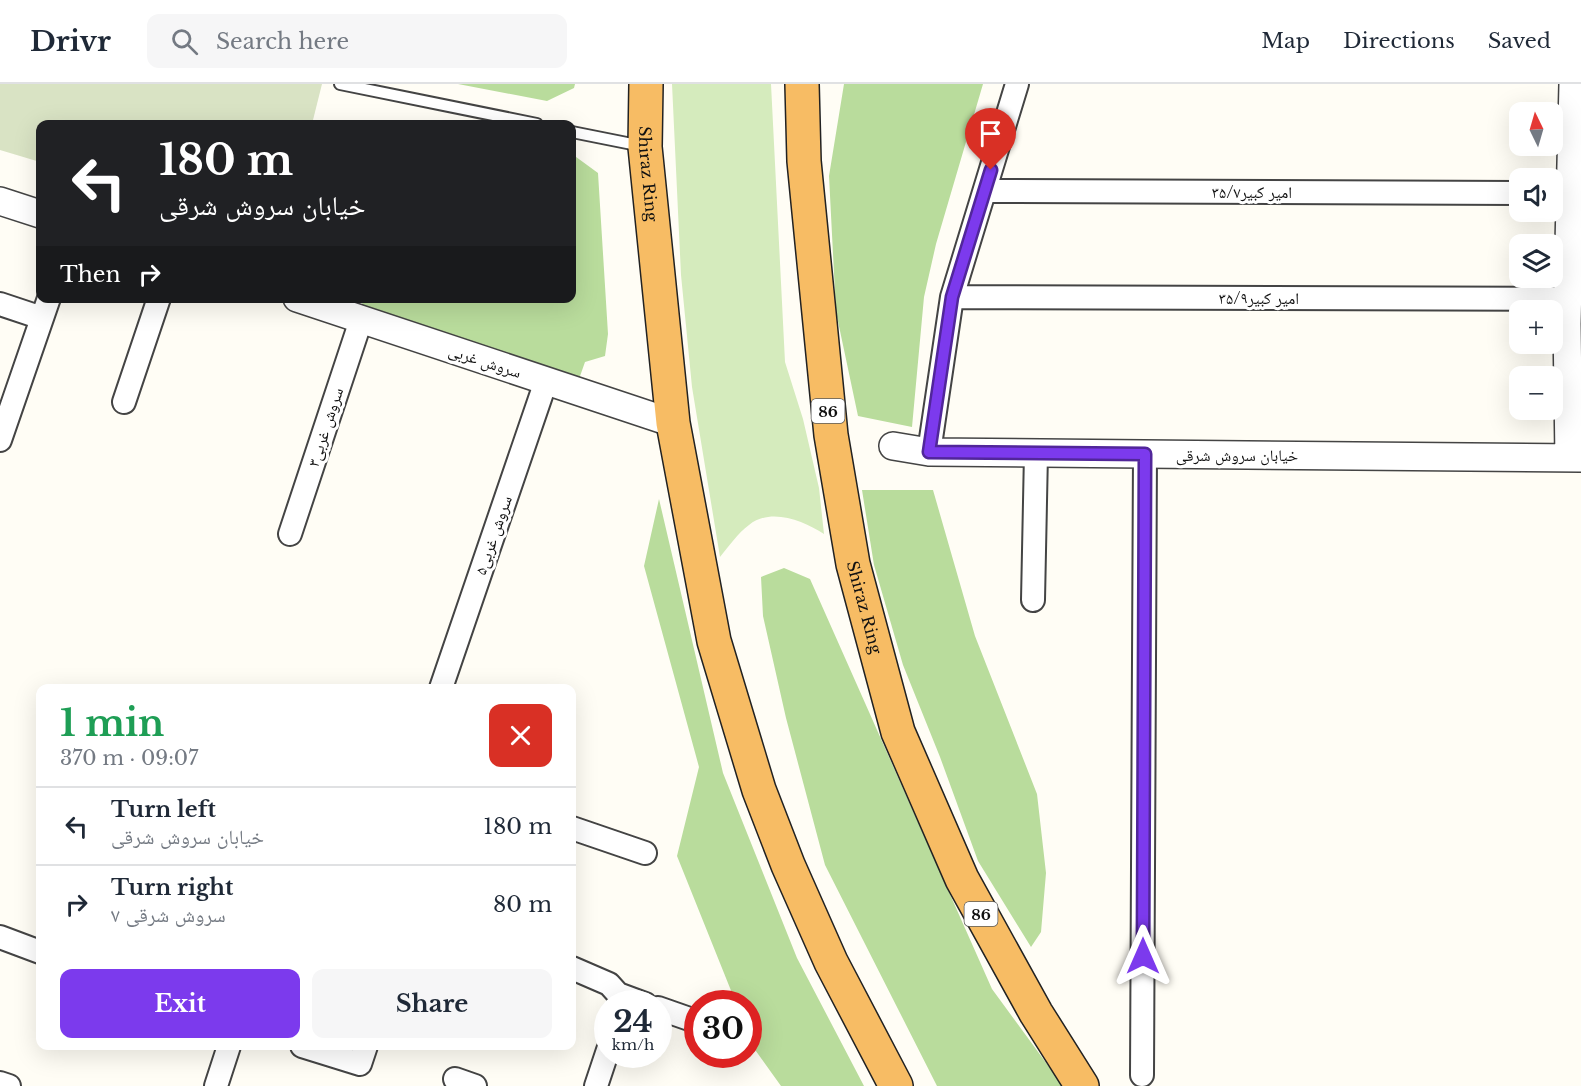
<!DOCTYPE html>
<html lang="en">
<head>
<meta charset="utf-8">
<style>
  :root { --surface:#fff; --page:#f6f6f7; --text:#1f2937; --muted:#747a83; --line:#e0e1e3; --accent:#7c3aed }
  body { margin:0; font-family:"Libre Baskerville","Noto Naskh Arabic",serif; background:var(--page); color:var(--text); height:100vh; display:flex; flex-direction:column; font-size:22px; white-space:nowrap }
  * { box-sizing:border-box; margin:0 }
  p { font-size:20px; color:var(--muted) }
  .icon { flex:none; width:33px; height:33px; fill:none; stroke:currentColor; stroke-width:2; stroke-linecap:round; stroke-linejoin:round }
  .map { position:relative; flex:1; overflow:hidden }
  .drawer { position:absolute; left:36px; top:600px; width:540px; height:366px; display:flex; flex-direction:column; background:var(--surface); border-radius:12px; box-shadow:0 6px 24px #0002 }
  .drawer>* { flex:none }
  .top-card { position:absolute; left:36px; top:36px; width:540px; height:183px; border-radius:12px; box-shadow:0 6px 24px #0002; background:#202124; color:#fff; overflow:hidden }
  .needle { width:39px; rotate:355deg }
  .fabs { position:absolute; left:1509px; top:18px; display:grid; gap:12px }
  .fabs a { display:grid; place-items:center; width:54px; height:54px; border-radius:12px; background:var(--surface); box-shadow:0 6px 24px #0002; font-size:30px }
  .speed { position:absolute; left:594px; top:906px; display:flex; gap:12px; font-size:30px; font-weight:700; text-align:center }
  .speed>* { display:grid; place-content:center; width:78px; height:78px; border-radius:50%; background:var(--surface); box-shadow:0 6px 24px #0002; line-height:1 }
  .speed small { font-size:15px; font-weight:400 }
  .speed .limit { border:9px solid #d22; background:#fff; color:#111 }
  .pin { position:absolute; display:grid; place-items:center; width:51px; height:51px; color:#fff; margin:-62px -26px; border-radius:50% 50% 50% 0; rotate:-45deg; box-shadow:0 0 6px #0007 }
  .pin .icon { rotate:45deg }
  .me { position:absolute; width:66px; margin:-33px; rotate:0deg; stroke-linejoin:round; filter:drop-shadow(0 0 4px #0008) }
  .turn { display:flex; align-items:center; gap:21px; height:126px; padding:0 24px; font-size:27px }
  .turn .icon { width:78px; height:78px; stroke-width:2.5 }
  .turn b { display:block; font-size:42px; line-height:51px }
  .then { display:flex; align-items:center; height:57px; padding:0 24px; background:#0003; gap:12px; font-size:22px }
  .round { display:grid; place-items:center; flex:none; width:63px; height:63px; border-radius:12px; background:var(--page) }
  .overview { display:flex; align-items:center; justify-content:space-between; height:102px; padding:0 24px }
  h1 { font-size:36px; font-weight:800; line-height:45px; color:#1e9e55 }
  .cta { display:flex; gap:12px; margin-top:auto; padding:12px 24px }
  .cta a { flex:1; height:69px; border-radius:12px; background:var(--accent); color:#fff; font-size:24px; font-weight:800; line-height:69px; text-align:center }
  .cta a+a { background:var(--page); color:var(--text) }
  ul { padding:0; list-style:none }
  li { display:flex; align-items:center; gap:18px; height:78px; padding:0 24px; border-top:2px solid var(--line) }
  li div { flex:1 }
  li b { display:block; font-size:22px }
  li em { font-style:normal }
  header { display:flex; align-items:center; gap:36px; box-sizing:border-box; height:84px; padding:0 30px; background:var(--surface); border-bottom:2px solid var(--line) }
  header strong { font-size:28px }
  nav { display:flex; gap:33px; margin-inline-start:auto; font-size:21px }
  .search { width:420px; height:54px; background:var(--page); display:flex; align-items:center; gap:15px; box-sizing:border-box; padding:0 21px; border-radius:12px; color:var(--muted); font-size:22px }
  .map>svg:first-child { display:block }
</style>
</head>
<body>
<header>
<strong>Drivr</strong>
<div class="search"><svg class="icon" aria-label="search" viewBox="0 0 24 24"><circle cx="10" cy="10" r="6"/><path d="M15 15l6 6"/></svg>Search here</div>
<nav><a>Map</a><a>Directions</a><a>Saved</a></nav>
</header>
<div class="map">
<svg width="1581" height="1002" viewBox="0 0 1581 1002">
  <rect width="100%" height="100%" fill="#fffdf5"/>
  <path fill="#d5ebbd" d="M672,0H771L785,278L803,335L819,404L824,450C804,437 771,423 749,441C738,449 729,462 720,473L692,303L681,191Z"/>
  <path fill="#b9dc9c" d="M458,0H575L574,4L547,17Z
    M844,0H983L936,160L924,213L912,343L858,332L836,228L829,92Z
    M572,70L598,89L608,250L605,272L585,278L579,295L361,223L364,214H572Z
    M862,406H933L975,552L1037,710L1046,789L1041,848L1031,863L978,777L940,673L903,581L874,481Z
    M659,415L723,689L797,874L864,1002H781L753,963L749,952L748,920L736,919L677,772L699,683L644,482Z
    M784,484L810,495L992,905L1063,1002H937L825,781L786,634L763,532L761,493Z"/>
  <path fill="#d9e3c4" d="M0,0H322L312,40H40V78L0,66Z"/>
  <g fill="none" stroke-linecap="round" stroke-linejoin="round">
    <g stroke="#444" stroke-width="14">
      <path id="service" d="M340,0L537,40
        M572,48L642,62"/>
    </g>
    <g stroke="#444" stroke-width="26">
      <path id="minor" d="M985,107L1520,109
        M952,213L1567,215
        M0,220L42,234
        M124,318L159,214
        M0,356L49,214
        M929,368L952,213L1017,0
        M290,450L361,236
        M1033,516L1036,369
        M441,604L546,297
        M572,744L645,769
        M0,853L40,868
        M572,884L609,900L618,910L645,920
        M658,924L698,938
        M302,962L360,980L366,962
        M1142,991L1145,370
        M455,995L475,1002
        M0,999L9,1002
        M216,1002L229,962
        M596,1002L608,966"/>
    </g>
    <g stroke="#444" stroke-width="30">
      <path id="tertiary" d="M0,117L40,130
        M297,214L673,339
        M893,362L929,368L1581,374
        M1569,374L1567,240L1573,0"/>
    </g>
    <g stroke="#222" stroke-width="36">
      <g id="trunk">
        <path id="s1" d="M646,0L645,63L673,339L714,557L759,706L788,781L831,878L896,1002"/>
        <path id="s2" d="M802,0L804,77L831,351L853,480L898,648L962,795L1036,929L1082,1002"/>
      </g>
    </g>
    <use href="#service" stroke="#fff" stroke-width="10"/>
    <use href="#minor" stroke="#fff" stroke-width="22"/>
    <use href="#tertiary" stroke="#fff" stroke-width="27"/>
    <use href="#trunk" stroke="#f7bc64" stroke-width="33"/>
  </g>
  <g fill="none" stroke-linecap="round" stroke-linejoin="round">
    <g stroke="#51269a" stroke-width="15">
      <path id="route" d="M991,86L952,213L929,368L1145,370L1143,872"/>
    </g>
    <use href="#route" stroke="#7c3aed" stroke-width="10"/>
  </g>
  <g text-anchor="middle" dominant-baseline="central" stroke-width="6" stroke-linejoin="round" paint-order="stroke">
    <g fill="#fff" stroke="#585858" stroke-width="1.5">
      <rect x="811.5" y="315" width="33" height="24" rx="4.5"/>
      <rect x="964.5" y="818" width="33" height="24" rx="4.5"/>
    </g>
    <g font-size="15" font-weight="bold" fill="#111">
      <text x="828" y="327">86</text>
      <text x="981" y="830">86</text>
    </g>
    <g font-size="16" fill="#111" stroke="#fff">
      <text stroke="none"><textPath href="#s1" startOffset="90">Shiraz Ring</textPath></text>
      <text x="1252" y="108">امیر کبیر۳۵/۷</text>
      <text x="1259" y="214">امیر کبیر۳۵/۹</text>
      <text transform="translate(485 277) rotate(18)">سروش غربی</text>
      <text transform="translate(325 343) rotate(-72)">سروش غربی۳</text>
      <text x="1237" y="371">خیابان سروش شرقی</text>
      <text transform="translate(493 451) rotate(-71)">سروش غربی۵</text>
      <text stroke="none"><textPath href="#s2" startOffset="528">Shiraz Ring</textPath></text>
    </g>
  </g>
</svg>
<div class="fabs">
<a><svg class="needle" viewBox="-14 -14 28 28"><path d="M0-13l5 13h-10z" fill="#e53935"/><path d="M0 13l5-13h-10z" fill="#747a83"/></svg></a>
<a><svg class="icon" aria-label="sound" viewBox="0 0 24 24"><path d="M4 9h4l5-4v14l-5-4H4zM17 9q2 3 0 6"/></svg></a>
<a><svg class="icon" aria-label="layers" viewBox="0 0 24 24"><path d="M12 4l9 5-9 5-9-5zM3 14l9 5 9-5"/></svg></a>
<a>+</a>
<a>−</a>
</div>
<div class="speed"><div>24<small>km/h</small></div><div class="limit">30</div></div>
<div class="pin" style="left:991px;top:86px;background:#d93025"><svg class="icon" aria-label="arrive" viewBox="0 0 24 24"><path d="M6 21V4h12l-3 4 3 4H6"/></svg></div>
<svg class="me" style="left:1143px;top:872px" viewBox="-20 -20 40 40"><path d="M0-17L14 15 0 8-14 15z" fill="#7c3aed" stroke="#fff" stroke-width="4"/></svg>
<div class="top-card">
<div class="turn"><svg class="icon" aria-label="left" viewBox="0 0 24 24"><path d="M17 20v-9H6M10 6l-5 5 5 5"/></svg><div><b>180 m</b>خیابان سروش شرقی</div></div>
<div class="then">Then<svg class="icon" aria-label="right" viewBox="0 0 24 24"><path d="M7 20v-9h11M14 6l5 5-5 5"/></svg></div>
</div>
<section class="drawer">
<div class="overview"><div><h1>1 min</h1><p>370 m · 09:07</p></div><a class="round" style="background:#d93025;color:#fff"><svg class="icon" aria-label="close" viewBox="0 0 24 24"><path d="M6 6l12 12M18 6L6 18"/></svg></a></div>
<ul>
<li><svg class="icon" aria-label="left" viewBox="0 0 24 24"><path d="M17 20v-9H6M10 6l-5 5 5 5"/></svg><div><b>Turn left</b><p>خیابان سروش شرقی</p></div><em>180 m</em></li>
<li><svg class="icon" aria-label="right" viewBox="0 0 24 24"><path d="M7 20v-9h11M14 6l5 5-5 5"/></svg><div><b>Turn right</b><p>سروش شرقی ۷</p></div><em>80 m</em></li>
</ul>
<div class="cta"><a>Exit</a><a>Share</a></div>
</section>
</div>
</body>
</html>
